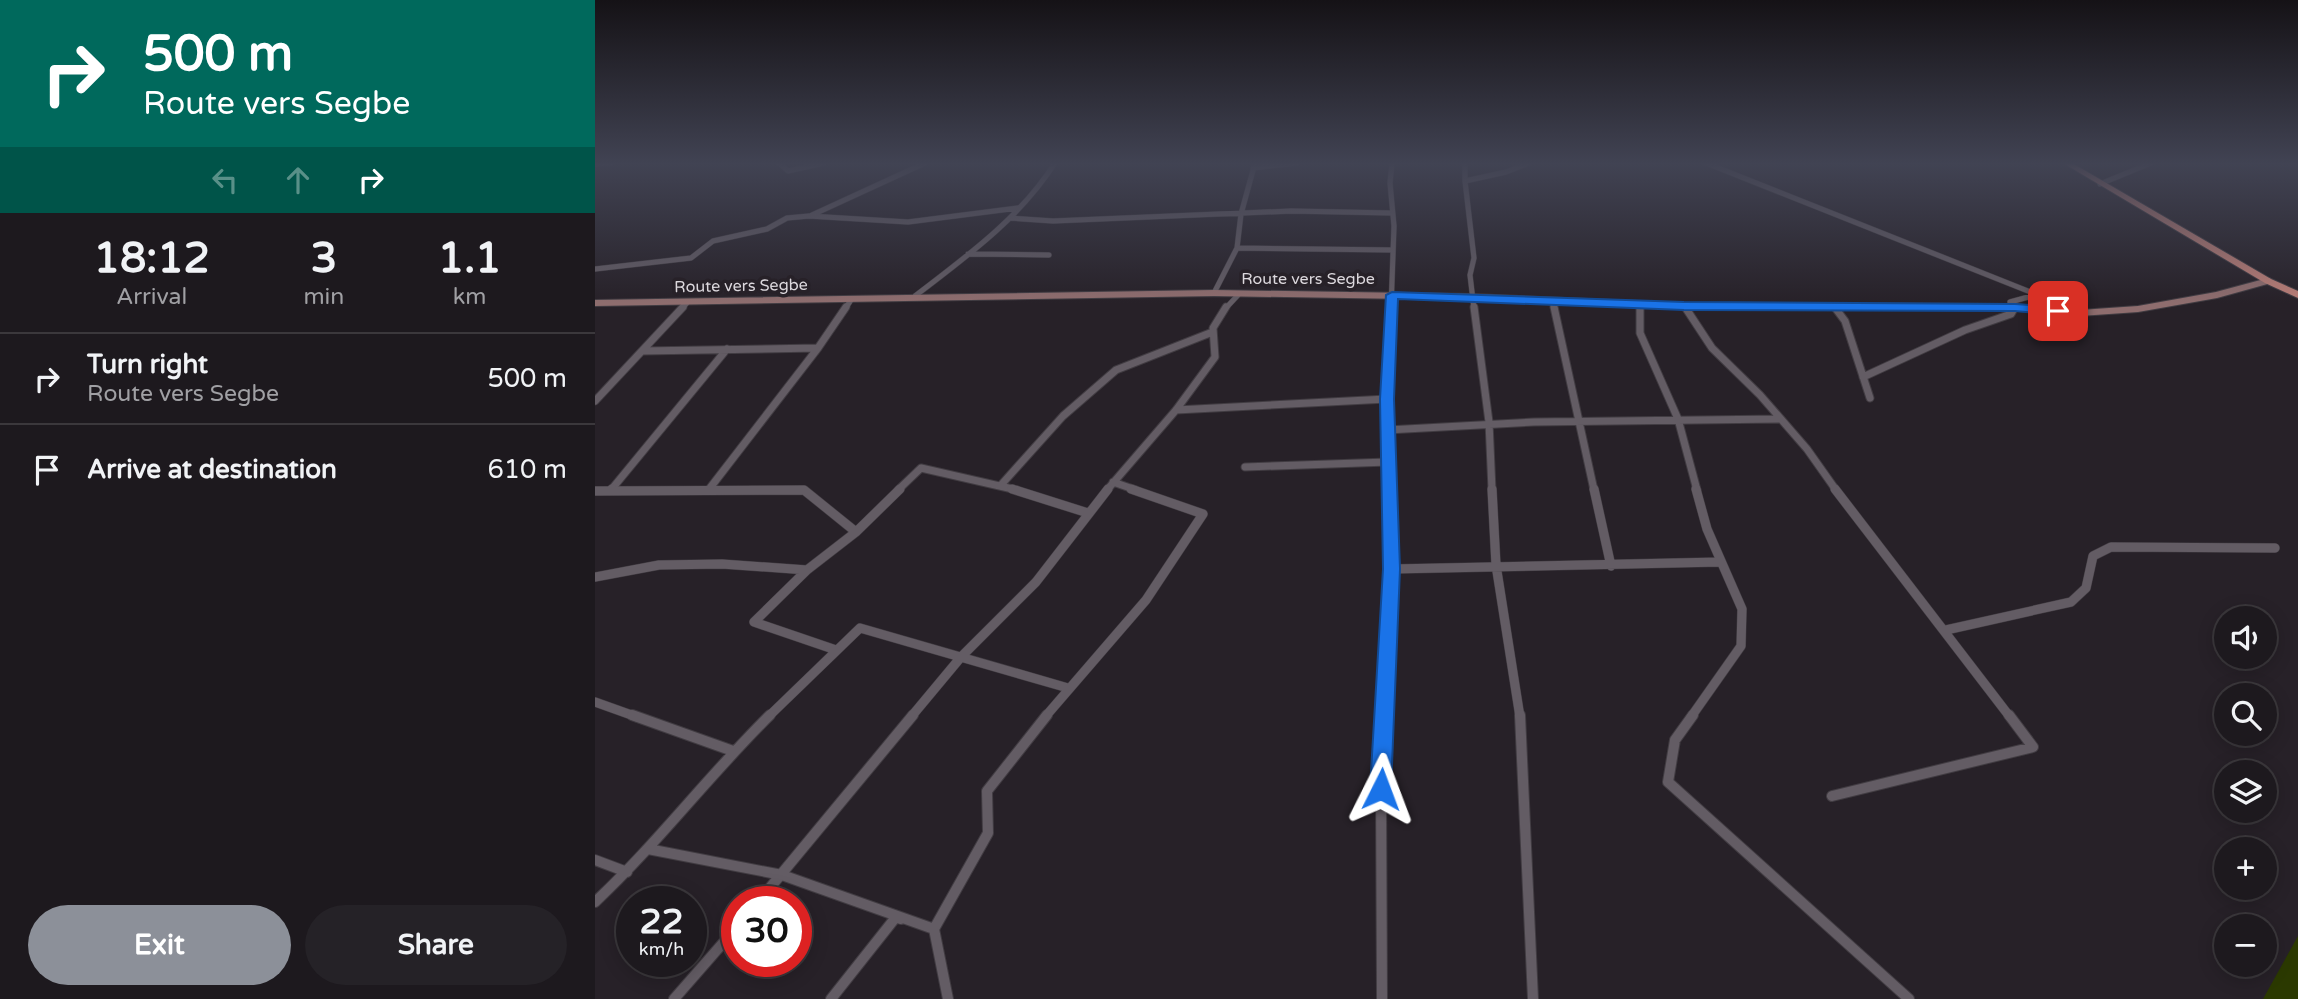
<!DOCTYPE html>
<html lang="en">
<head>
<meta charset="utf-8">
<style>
  :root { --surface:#1d191e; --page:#252227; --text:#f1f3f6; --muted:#a0a0a4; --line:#3b383c; --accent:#8c9099 }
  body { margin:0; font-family:"Varela Round",sans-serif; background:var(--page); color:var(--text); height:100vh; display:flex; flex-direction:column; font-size:26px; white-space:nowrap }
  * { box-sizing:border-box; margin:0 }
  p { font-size:23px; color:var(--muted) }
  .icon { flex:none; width:38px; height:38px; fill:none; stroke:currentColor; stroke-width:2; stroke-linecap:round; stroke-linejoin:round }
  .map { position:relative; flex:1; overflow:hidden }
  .sheet { display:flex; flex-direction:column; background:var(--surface); width:595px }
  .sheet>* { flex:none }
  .guide { background:#00695c; color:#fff; overflow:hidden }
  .controls { position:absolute; left:1619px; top:606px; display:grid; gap:14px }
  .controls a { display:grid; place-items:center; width:63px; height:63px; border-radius:50%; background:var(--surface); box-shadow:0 4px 18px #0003,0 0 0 2px var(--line); font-size:35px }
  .speed { position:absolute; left:21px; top:886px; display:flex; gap:14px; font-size:35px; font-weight:700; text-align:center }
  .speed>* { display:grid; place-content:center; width:91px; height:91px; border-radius:50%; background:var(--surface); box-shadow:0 4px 18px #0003,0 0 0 2px var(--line); line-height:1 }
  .speed small { font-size:18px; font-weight:400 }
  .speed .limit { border:10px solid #d22; background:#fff; color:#111 }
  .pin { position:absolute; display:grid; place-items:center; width:60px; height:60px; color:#fff; margin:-30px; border-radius:14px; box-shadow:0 4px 10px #0006 }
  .me { position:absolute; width:77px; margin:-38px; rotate:3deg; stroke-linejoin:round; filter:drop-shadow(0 0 5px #0008) }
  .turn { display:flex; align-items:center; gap:24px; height:147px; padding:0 28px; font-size:32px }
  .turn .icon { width:91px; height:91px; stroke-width:2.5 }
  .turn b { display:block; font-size:49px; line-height:60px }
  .lanes { display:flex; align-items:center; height:66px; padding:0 28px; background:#0003; justify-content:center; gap:35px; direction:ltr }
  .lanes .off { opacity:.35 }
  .eta { display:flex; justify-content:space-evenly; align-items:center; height:119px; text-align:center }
  .eta b { font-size:42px; font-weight:700; line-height:49px }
  .cta { display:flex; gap:14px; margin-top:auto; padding:14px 28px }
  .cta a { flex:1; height:80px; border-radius:42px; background:var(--accent); color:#fff; font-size:28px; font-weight:700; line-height:80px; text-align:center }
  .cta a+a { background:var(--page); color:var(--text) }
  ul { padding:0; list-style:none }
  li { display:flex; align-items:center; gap:21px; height:91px; padding:0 28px; border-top:2px solid var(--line) }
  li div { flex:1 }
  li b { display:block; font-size:26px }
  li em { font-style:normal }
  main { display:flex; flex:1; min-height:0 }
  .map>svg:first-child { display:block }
</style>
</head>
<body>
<main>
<section class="sheet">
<div class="guide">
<div class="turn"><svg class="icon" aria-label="right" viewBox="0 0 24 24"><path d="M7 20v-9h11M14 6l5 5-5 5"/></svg><div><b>500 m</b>Route vers Segbe</div></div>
<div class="lanes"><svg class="icon off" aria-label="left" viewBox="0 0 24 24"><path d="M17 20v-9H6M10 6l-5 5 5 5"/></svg><svg class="icon off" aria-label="ahead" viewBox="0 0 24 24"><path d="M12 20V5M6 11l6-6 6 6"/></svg><svg class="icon" aria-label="right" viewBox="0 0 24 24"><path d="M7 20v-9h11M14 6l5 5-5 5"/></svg></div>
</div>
<div class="eta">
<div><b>18:12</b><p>Arrival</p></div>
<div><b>3</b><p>min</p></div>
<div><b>1.1</b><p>km</p></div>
</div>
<ul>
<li><svg class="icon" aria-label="right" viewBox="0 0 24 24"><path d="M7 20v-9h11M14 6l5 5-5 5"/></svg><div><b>Turn right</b><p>Route vers Segbe</p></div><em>500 m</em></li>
<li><svg class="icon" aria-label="arrive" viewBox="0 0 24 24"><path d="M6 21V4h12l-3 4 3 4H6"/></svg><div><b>Arrive at destination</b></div><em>610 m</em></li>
</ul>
<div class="cta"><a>Exit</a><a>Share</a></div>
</section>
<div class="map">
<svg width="1703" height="999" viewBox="0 0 1703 999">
  <rect width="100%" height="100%" fill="#272128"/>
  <path fill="#2b3900" d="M1703,936V999H1668Z"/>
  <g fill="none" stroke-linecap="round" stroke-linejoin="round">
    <g stroke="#413c42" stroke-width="6">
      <path id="minor-far3" d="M184,163L193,171L229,163
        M870,163V181
        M1111,163L1438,293L1437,296L1415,302L1419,309
        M0,164L16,163
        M658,168L702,163
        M1505,184L1556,163
        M217,215L330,163
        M415,218L458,221L696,211L797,213
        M642,248L798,250
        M373,254L454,255
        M0,269L96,258L118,241L172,229L192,218L214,216L313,222L423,208
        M619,293L642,248L646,214L660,163
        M320,296C372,256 424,219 460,163
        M958,301L960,309
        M1045,305V309
        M1089,306L1091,309
        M86,309L92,303
        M250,309L256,300
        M630,309L644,294
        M796,309L799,226L795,183L797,163
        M879,309L875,275L879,258L870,181L911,172L934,163"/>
    </g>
    <g stroke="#413c42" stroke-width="9">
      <path id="minor-far2" d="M879,307L894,422L897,490
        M959,307L999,490
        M1045,307V333L1083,419L1102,490
        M1090,307L1117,348L1165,395L1212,449L1241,490
        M1241,309L1250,321L1275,398
        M47,351L223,348
        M1268,377L1370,330L1416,314L1420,307
        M0,401L88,307
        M581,410L792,399
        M792,430L939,422L1184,419
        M650,467L793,462
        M518,482L541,490
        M406,485L468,416L521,370L615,333
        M115,488L223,348L251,307
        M16,490L132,349
        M156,490H209
        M303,490L326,468L422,490
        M512,490L581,410L620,357L618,328L631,307
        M795,490L792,399L796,307"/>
    </g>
    <g stroke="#413c42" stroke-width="10">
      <path id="minor-far1" d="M417,489L493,513
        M897,489L901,565L925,717
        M999,489L1016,566
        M1240,489L1415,717
        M0,491L209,490L261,532
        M15,491L17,489
        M797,569L1125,562
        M0,577L64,565L127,564L212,570
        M1351,630L1476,602L1491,588L1498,556L1516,547L1680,548
        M241,650L159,622L212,570L261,532L305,489
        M0,702L42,717
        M173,717L265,628L473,688
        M316,717L366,657L441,582L513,489
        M450,717L551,600L608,514L536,489
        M790,717L797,569L795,489
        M1096,717L1146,646L1147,609L1112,529L1101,489"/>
    </g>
    <g stroke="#413c42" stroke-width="12">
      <path id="minor" d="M37,715L138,751
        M925,715L938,999
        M1098,715L1080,740L1073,782L1314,999
        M1237,796L1438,747L1414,715
        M53,849L187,875L339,929
        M0,860L32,872
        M164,901L318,715
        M0,902C62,844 114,775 175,715
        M79,999L142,927
        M236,999L301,917L306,919
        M353,999L339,929L393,833L392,791L452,715
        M787,999L786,789L790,715"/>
    </g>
    <g stroke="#413c42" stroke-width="2">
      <path id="secondary" d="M1673,278L1676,279V283L1622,298L1543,312L1485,316L1420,310L1089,309L877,300L619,296L0,306V300L619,290L877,294L1089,303L1420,304L1485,310L1543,306L1621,292Z"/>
    </g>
    <g stroke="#413c42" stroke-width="2">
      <path id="primary" d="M1468,163H1477L1676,279L1703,291V298L1670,283Z"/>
    </g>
    <use href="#minor-far3" stroke="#635c64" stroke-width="5"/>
    <use href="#minor-far2" stroke="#635c64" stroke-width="7"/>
    <use href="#minor-far1" stroke="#635c64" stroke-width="9"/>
    <use href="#minor" stroke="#635c64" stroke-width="10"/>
    <use href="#secondary" fill="#8e6d6e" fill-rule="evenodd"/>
    <use href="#primary" fill="#ba7e77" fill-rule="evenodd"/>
  </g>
  <linearGradient id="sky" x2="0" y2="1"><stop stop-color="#151216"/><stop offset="0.54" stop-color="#414353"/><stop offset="1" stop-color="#414353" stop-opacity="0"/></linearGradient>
  <rect width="1703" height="303" fill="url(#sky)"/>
  <path fill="#1a73e8" stroke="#114b97" stroke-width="2" d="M797,292L1089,302L1420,304L1463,307L1470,311L1463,315L1420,311L1089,310L803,299L799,399L805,569L796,789L793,796L786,799L778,796L775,789L788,569L785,399L791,295Z"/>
  <g text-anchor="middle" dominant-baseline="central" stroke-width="7" stroke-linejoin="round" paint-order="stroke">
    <g font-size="16" fill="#dcd8dd" stroke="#272128">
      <text x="713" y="279">Route vers Segbe</text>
      <text transform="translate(146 286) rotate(-1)">Route vers Segbe</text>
    </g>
  </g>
</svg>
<div class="controls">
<a><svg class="icon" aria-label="sound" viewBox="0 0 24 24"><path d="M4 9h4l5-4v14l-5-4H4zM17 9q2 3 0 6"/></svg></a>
<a><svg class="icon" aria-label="search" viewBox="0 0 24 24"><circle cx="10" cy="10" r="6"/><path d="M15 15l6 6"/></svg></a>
<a><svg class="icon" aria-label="layers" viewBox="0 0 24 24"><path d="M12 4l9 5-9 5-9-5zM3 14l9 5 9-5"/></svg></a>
<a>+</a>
<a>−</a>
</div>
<div class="speed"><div>22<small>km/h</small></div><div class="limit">30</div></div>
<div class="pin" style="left:1463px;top:311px;background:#d93025"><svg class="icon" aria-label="arrive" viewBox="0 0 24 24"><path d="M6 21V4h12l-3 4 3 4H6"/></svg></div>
<svg class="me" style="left:786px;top:789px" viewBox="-20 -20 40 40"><path d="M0-17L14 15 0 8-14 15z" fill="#1a73e8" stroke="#fff" stroke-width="4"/></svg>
</div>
</main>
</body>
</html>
